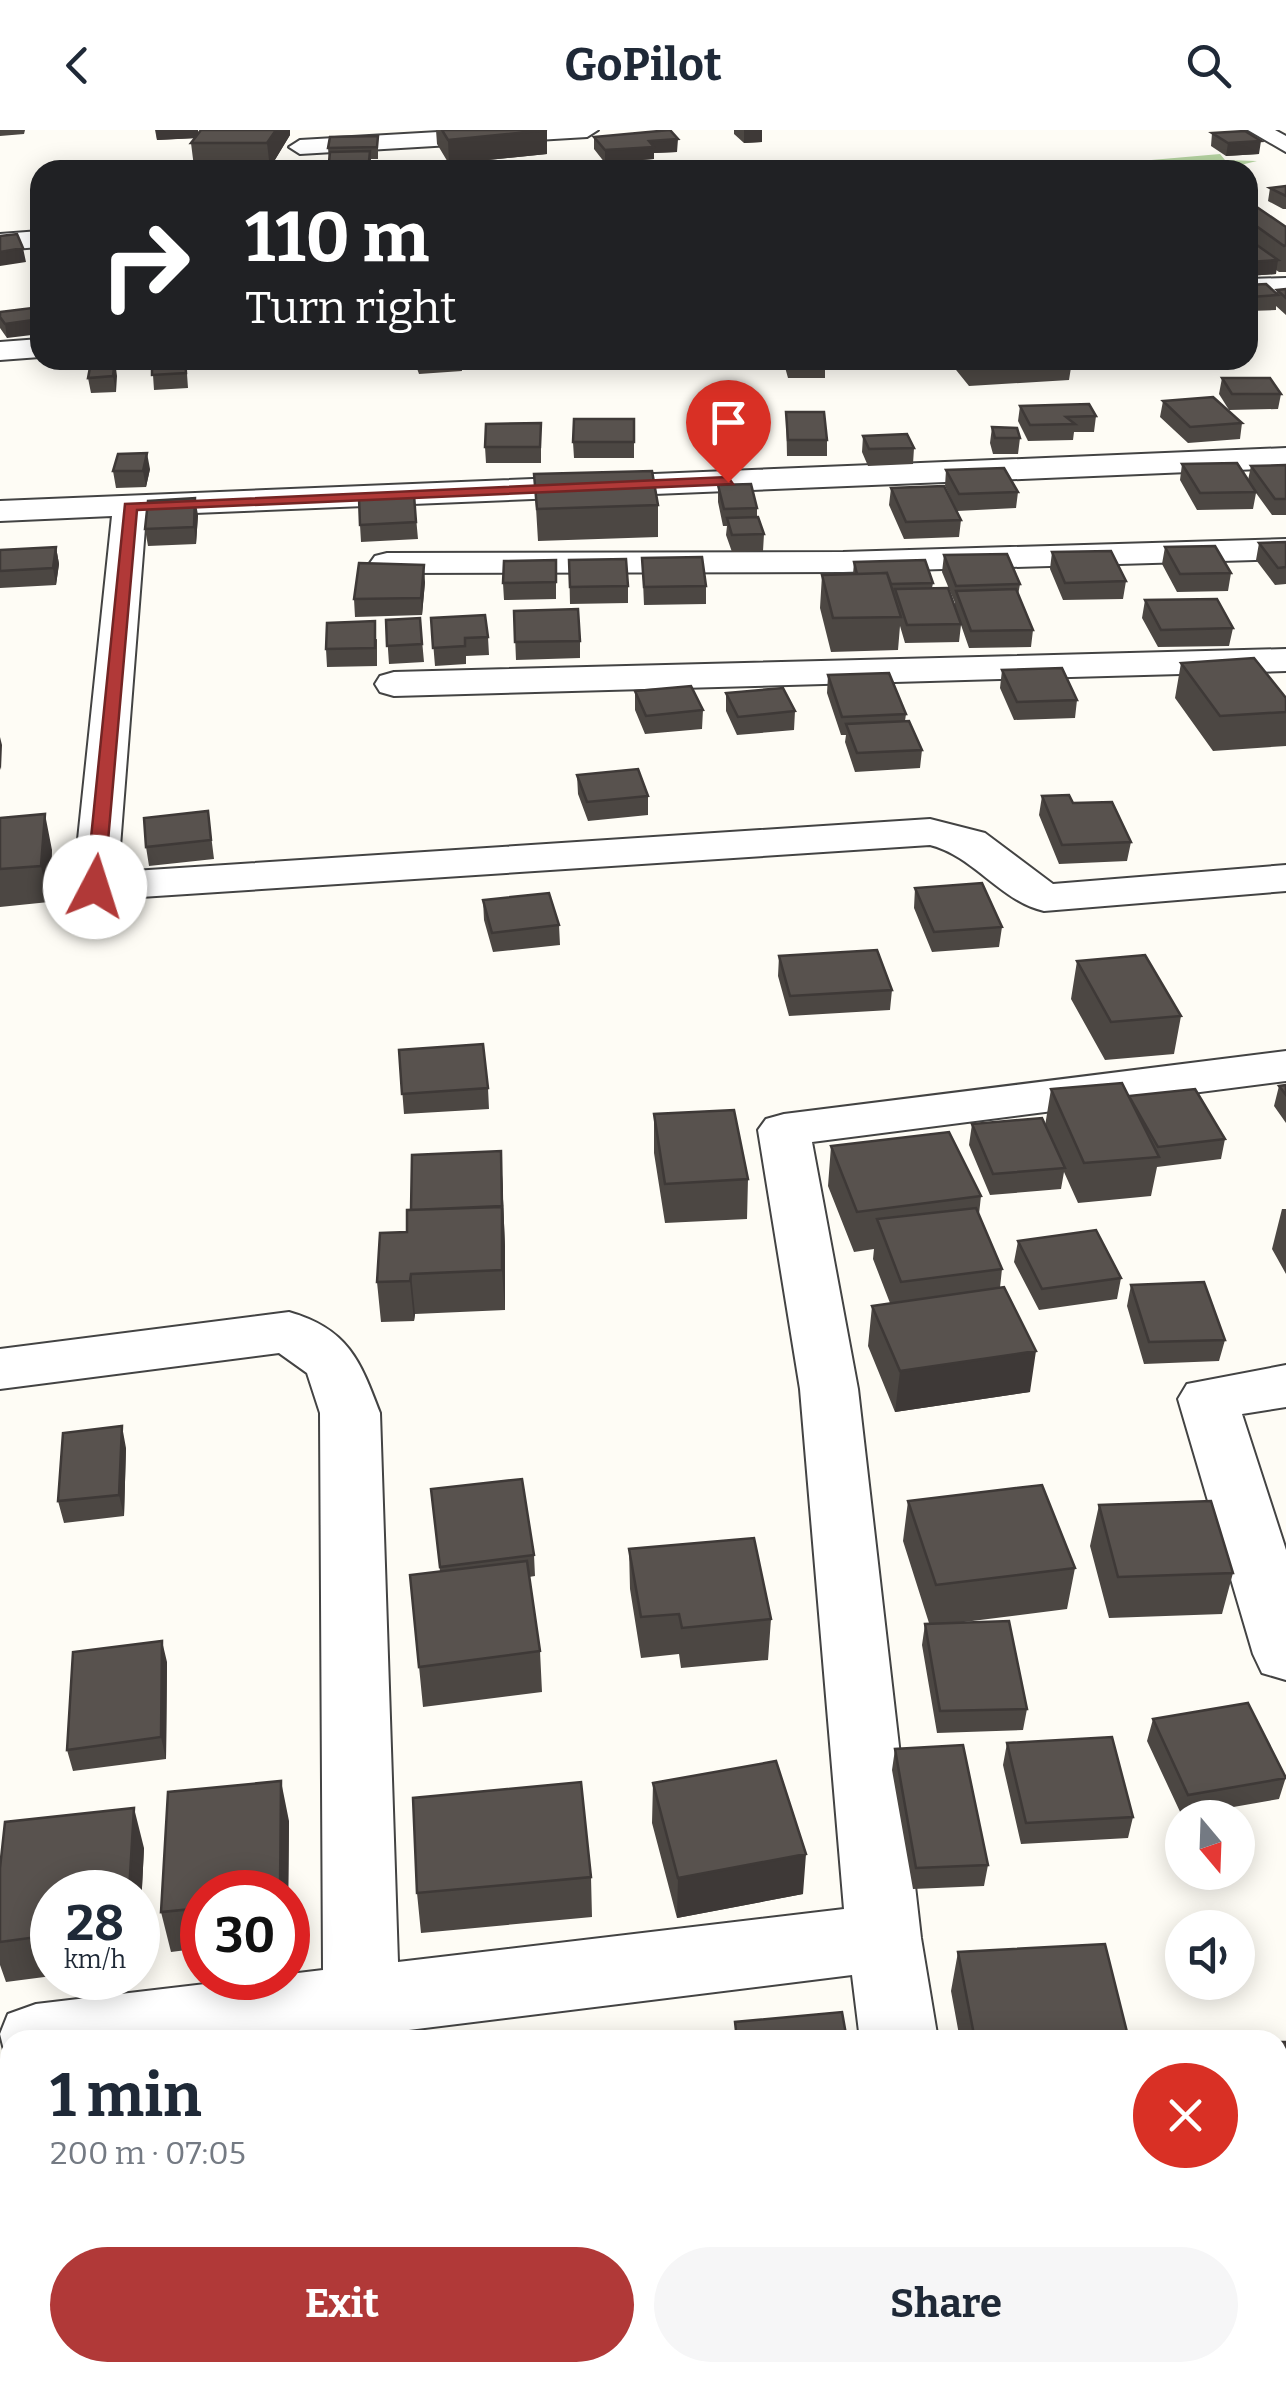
<!DOCTYPE html>
<html lang="en">
<head>
<meta charset="utf-8">
<style>
  :root { --surface:#fff; --page:#f6f6f7; --text:#1f2937; --muted:#747a83; --accent:#b13938 }
  body { margin:0; font-family:Bitter,serif; background:var(--page); color:var(--text); height:100vh; display:flex; flex-direction:column; font-size:38px; white-space:nowrap }
  * { box-sizing:border-box; margin:0 }
  p { font-size:32px; color:var(--muted) }
  .icon { flex:none; width:55px; height:55px; fill:none; stroke:currentColor; stroke-width:2; stroke-linecap:round; stroke-linejoin:round }
  .map { position:relative; flex:1; overflow:hidden }
  .panel { position:absolute; left:0px; top:1900px; width:1288px; height:352px; display:flex; flex-direction:column; background:var(--surface); border-radius:30px 30px 0 0; box-shadow:0 5px 25px #0003 }
  .panel>* { flex:none }
  .banner { position:absolute; left:30px; top:30px; width:1228px; height:210px; border-radius:30px; box-shadow:0 5px 25px #0003; background:#202124; color:#fff; overflow:hidden }
  .needle { width:65px; rotate:161deg }
  .controls { position:absolute; left:1165px; top:1670px; display:grid; gap:20px }
  .controls a { display:grid; place-items:center; width:90px; height:90px; border-radius:50%; background:var(--surface); box-shadow:0 5px 25px #0003; font-size:50px }
  .speed { position:absolute; left:30px; top:1740px; display:flex; gap:20px; font-size:50px; font-weight:700; text-align:center }
  .speed>* { display:grid; place-content:center; width:130px; height:130px; border-radius:50%; background:var(--surface); box-shadow:0 5px 25px #0003; line-height:1 }
  .speed small { font-size:25px; font-weight:400 }
  .speed .limit { border:15px solid #d22; background:#fff; color:#111 }
  .pin { position:absolute; display:grid; place-items:center; width:85px; height:85px; color:#fff; margin:-102px -42px; border-radius:50% 50% 50% 0; rotate:-45deg; box-shadow:0 0 10px #0007 }
  .pin .icon { rotate:45deg }
  .me { position:absolute; width:110px; margin:-55px; rotate:5deg; stroke-linejoin:round; filter:drop-shadow(0 0 8px #0008) }
  .turn { display:flex; align-items:center; gap:35px; height:210px; padding:0 50px; font-size:45px }
  .turn .icon { width:130px; height:130px; stroke-width:2.5 }
  .turn b { display:block; font-size:70px; line-height:85px }
  .round { display:grid; place-items:center; flex:none; width:105px; height:105px; border-radius:52px; background:var(--page) }
  .summary { display:flex; align-items:center; justify-content:space-between; height:170px; padding:0 50px }
  h1 { font-size:60px; font-weight:700; line-height:75px }
  .primary-button { display:flex; gap:20px; margin-top:auto; padding:20px 50px }
  .primary-button a { flex:1; height:115px; border-radius:60px; background:var(--accent); color:#fff; font-size:40px; font-weight:700; line-height:115px; text-align:center }
  .primary-button a+a { background:var(--page); color:var(--text) }
  header { display:flex; justify-content:space-between; align-items:center; height:130px; padding:0 50px; background:var(--surface); font-size:45px; font-weight:700 }
  .map>svg:first-child { display:block }
</style>
</head>
<body>
<header><svg class="icon" aria-label="back" viewBox="0 0 24 24"><path d="M15 5l-7 7 7 7"/></svg>GoPilot<svg class="icon" aria-label="search" viewBox="0 0 24 24"><circle cx="10" cy="10" r="6"/><path d="M15 15l6 6"/></svg></header>
<div class="map">
<svg width="1286" height="2252" viewBox="0 0 1286 2252">
  <rect width="100%" height="100%" fill="#fefcf5"/>
  <path fill="#b6d4a2" d="M1220,24L1225,30L1257,31L1220,40H1037Z"/>
  <g fill="none" stroke-linecap="round" stroke-linejoin="round">
    <g stroke="#434343" stroke-width="4">
      <path id="minor" d="M473,0H598L587,7L300,24L289,17L300,10Z
        M1248,0H1275L1286,6V22Z
        M40,101V117L0,120V104Z
        M1286,148V164L1248,165V149Z
        M40,209V227L0,230V212Z
        M1286,318V338L146,385L118,742L930,689L985,703L1053,754L1286,735V761L1044,781C1000,771 974,726 930,715L95,770L79,766L73,757L112,386L0,391V371Z
        M1286,409V429L843,442L387,443L375,440L370,433L375,426L387,423L843,422Z
        M1286,519V541L394,566L380,562L375,554L380,546L394,542Z
        M1286,921V951L812,1012L858,1259L921,1808L938,1910H860L852,1845L328,1910H10L8,1936L0,1904L8,1884L36,1874L323,1840L320,1283L307,1243L279,1223L0,1259V1219L289,1182C348,1199 360,1230 380,1283L398,1832L844,1779L800,1259L758,1000L766,989L784,984Z
        M1286,1235V1277L1242,1284L1286,1420V1550L1262,1543L1253,1524L1178,1269L1187,1254Z
        M906,2242H994L995,2252H907Z"/>
    </g>
    <use href="#minor" fill="#fff" fill-rule="evenodd"/>
  </g>
  <path fill="#4c4743" d="M0,0H25L24,4L0,6Z
    M155,0H198V3L290,5L270,38L194,37L191,13L194,8L157,10Z
    M436,0H547V24L449,34L437,14Z
    M734,0H762V12L744,13L734,4Z
    M1212,3L1259,24L1226,26L1211,16Z
    M378,6V29H371V40H330L328,18Z
    M594,7L677,22L654,23V29L605,33L594,19Z
    M1286,56V79H1283L1268,71L1270,58Z
    M1248,71L1286,97V142H1279L1276,140V144L1248,146Z
    M1248,155L1276,164L1277,160L1286,159V185L1276,176V180L1249,181L1248,188Z
    M32,178L7,208L0,198V182Z
    M113,230H145L146,237L116,239V262L91,263L88,248Z
    M152,230H186L188,258L154,260Z
    M230,230H279V235L231,238Z
    M414,230H461L462,241L419,244Z
    M476,230H513V232H476Z
    M783,230H825V248H788Z
    M948,230H1097L1072,231L1069,250L969,256Z
    M1222,248L1281,264L1278,279L1229,280L1219,264Z
    M1163,271L1242,293L1240,309L1188,313L1160,287Z
    M1020,276L1096,286L1094,302H1074L1073,310L1028,311L1018,291Z
    M786,282L827,310V326H787Z
    M634,289V328H574L573,312Z
    M541,293V333H486L485,317Z
    M715,295L750,313V329L717,330L714,311Z
    M992,297L1020,308L1018,324H993L990,313Z
    M863,306L914,318L913,334L868,336L862,322Z
    M1182,334L1248,350L1251,336L1286,335V385H1272L1256,363L1253,379L1197,380L1180,350Z
    M150,339L146,357L116,358L113,341Z
    M946,340L1018,362L1016,378L957,381L945,356Z
    M534,344L658,375V407L538,411Z
    M718,355L757,378V387L764,404L763,421L732,422L726,405L727,396H723L718,372Z
    M891,358L961,390L959,407L904,409L889,375Z
    M414,365L418,409L361,412L360,395Z
    M198,385L196,414L148,416L145,399Z
    M1286,412V454L1275,455L1256,430L1259,413Z
    M56,417L59,434L56,455L0,458V420Z
    M1165,417L1231,443L1228,461L1177,462L1162,434Z
    M1052,422L1126,451L1123,469L1063,470L1050,439Z
    M944,425L1020,454L1018,465L1033,500L1031,517L969,518L961,495L959,512L905,513L900,496L898,520L831,522L820,478L822,445L853,444L854,432L933,453L932,458L955,478V473L942,442Z
    M642,428L706,456V474L644,475Z
    M556,430V469L504,470L503,453Z
    M569,430L628,456V473L570,474Z
    M425,452L422,485L355,487L354,469Z
    M1145,470L1233,498L1229,516L1158,517L1142,488Z
    M514,481L580,511V528L516,530Z
    M420,488L424,532L389,534L386,490Z
    M431,488L488,507L489,525L466,526V534L435,536Z
    M377,509V536L327,537L326,519Z
    M1181,533L1286,568V616L1213,621L1175,568Z
    M1002,540L1077,570L1075,588L1014,590L1000,558Z
    M828,545L906,584L905,591L922,620L920,638L855,642L845,612L846,605H841L827,563Z
    M635,561L703,580L702,599L645,604L635,580Z
    M726,563L795,581L794,600L737,605L726,581Z
    M577,645L648,666V685L588,691L578,664Z
    M1042,666L1073,673L1131,712L1127,731L1059,734L1039,685Z
    M208,681L214,729L149,736L146,717Z
    M0,688L52,720L49,772L0,777Z
    M915,758L1002,797L999,817L932,822L914,778Z
    M483,770L559,795L560,815L493,822L484,790Z
    M779,826L892,860L890,880L789,886L778,846Z
    M1077,831L1181,886L1174,924L1105,930L1071,869Z
    M399,920L488,958L489,979L404,984Z
    M1286,955V993L1274,976L1279,956Z
    M1051,959L1129,966L1225,1009L1221,1029L1157,1037L1151,1066L1078,1073L1064,1042L1061,1059L990,1065L969,1015L972,994L1045,996Z
    M654,984L748,1049L747,1089L665,1093L654,1023Z
    M831,1016L981,1066L979,1084L1002,1139L1000,1158L1030,1262L895,1282L868,1216L872,1176L890,1173L873,1129L874,1119L854,1122L828,1056Z
    M501,1021L505,1117V1180L415,1184L414,1191L381,1192L377,1152L407,1102L411,1080Z
    M1282,1079H1286V1144L1272,1119Z
    M1018,1111L1121,1148L1117,1169L1039,1180L1014,1132Z
    M1131,1155L1225,1210L1219,1231L1144,1234L1127,1176Z
    M126,1318L124,1386L64,1393L58,1371Z
    M431,1359L534,1425L535,1446L529,1447L540,1521L542,1562L423,1577L410,1445L440,1441Z
    M908,1371L1075,1438L1067,1479L956,1493L1027,1579L1023,1600L937,1603L922,1515L925,1494L929,1493L903,1411Z
    M1099,1375L1233,1443L1222,1484L1109,1488L1090,1416Z
    M629,1419L771,1489L768,1530L681,1538L679,1524L641,1528L630,1459Z
    M167,1532L166,1629L73,1641L67,1620Z
    M1153,1589L1286,1647L1279,1669L1182,1686L1147,1611Z
    M1007,1613L1133,1687L1128,1708L1021,1714L1003,1635Z
    M895,1619L988,1735L984,1756L913,1759L892,1640Z
    M653,1653L803,1764L677,1788L652,1693Z
    M289,1691L288,1762H202V1818L171,1822L161,1782Z
    M144,1718L138,1836V1762H52V1846L6,1852L0,1835V1738Z
    M591,1747L592,1787L421,1803L417,1763Z
    M958,1822L1129,1910H960L951,1861Z
    M1278,1912H1286V2084L1278,2085Z"/>
  <path fill="#3e3937" d="M156,0H198L199,8L157,10Z
    M276,0H290V5L270,38L267,13Z
    M547,0V24L449,34L448,10Z
    M744,0H762V12L744,13Z
    M678,9L677,22L654,23V29L605,33V20L649,11Z
    M1261,11L1259,24L1226,26L1228,13Z
    M23,118L26,132L0,136V122Z
    M1278,130L1276,144L1248,146V132Z
    M40,189V204L7,208L5,194Z
    M191,230H219V231L192,233Z
    M115,231L117,246L116,262L113,246Z
    M147,323L150,339L146,357L143,341Z
    M195,368L198,385L196,414L194,397Z
    M56,417L59,434L56,455L53,438Z
    M424,435L425,452L422,485L421,468Z
    M0,607L2,615L1,640L0,637Z
    M45,684L52,720L49,772L41,736Z
    M501,1021L505,1117V1180L502,1140Z
    M411,1144L415,1184L414,1191L410,1151Z
    M1036,1221L1030,1262L895,1282L900,1241Z
    M122,1296L126,1318L124,1386L119,1365Z
    M162,1511L167,1532L166,1629L161,1607Z
    M281,1651L289,1691L288,1802V1762H280Z
    M134,1678L144,1718L138,1836V1762H129Z
    M806,1724L803,1764L677,1788L678,1748Z"/>
  <path fill="#58524e" stroke="#3e3937" stroke-width="2.5" d="M201,0H276L267,13H191Z
    M442,0H547L448,10Z
    M670,0L678,9L649,11L654,17L605,20L594,7Z
    M1245,1L1261,11L1228,13L1212,3Z
    M378,6L377,17L328,18L330,7Z
    M370,21L369,31L329,32L330,22Z
    M1286,56V66L1270,58Z
    M1248,71L1286,97V115L1284,116L1248,90Z
    M17,104L23,118L0,122V106Z
    M1254,113L1278,130L1248,132V114Z
    M1266,154L1278,165L1250,167L1248,164V155Z
    M1286,159V168L1277,160Z
    M32,178L40,189L5,194L0,187V182Z
    M152,230H185L186,243L152,245Z
    M788,230H825L826,233H789Z
    M115,231L113,246L88,248L91,232Z
    M1222,248H1270L1281,264H1232Z
    M1213,267L1242,293L1190,297L1163,271Z
    M1089,274L1096,286L1066,287L1075,294L1030,295L1020,276Z
    M786,282H824L827,310H788Z
    M574,289H634V312H573Z
    M541,293L540,317H485L486,294Z
    M715,295H747L750,313L717,314Z
    M992,297L1017,298L1020,308H995Z
    M907,304L914,318L869,319L863,306Z
    M147,323L143,341H113L118,324Z
    M1237,333L1256,362L1200,363L1182,334Z
    M1286,335V369H1275L1251,336Z
    M1004,338L1018,362L959,364L946,340Z
    M652,341L658,375L537,379L534,344Z
    M751,354L757,378L724,379L718,355Z
    M944,356L961,390L906,392L891,358Z
    M414,365L416,392L360,395L359,368Z
    M195,368L194,397L145,399L148,371Z
    M758,387L764,404L732,405L727,388Z
    M1286,412V437L1278,438L1259,413Z
    M1215,416L1231,443L1180,444L1165,417Z
    M56,417L53,438L0,441V420Z
    M1111,421L1126,451L1065,453L1052,422Z
    M1007,424L1020,454L956,456L944,425Z
    M702,427L706,456L644,457L642,428Z
    M626,429L628,456L570,457L569,430Z
    M556,430V452L503,453L504,431Z
    M925,430L933,453L891,454L887,443L857,444L854,432Z
    M359,433L424,435L421,468L354,469Z
    M887,443L901,487L833,488L822,445Z
    M948,458L961,494L907,495L895,459Z
    M1016,459L1033,500L971,501L956,461Z
    M1217,469L1233,498L1161,500L1145,470Z
    M578,479L580,511L515,512L514,481Z
    M485,485L488,507L465,508V516L433,518L431,488Z
    M420,488L422,514L387,516L386,490Z
    M375,491V518L326,519L327,493Z
    M1254,528L1286,568V582L1220,586L1181,533Z
    M1062,538L1077,570L1017,572L1002,540Z
    M889,543L906,584L842,587L828,545Z
    M691,556L703,580L646,586L635,561Z
    M783,558L795,581L738,587L726,563Z
    M909,591L922,620L857,623L846,594Z
    M638,639L648,666L587,672L577,645Z
    M1069,665L1073,673L1112,672L1131,712L1062,715L1042,666Z
    M208,681L211,710L146,717L144,688Z
    M45,684L41,736L0,739V688Z
    M982,753L1002,797L934,802L915,758Z
    M549,763L559,795L492,803L483,770Z
    M877,820L892,860L790,866L779,826Z
    M1145,825L1181,886L1111,892L1077,831Z
    M483,914L488,958L402,964L399,920Z
    M1122,953L1159,1027L1084,1033L1051,959Z
    M1286,955V965L1279,956Z
    M1195,959L1225,1009L1158,1017L1129,966Z
    M734,980L748,1049L665,1054L654,984Z
    M1042,988L1065,1038L993,1044L972,994Z
    M949,1002L981,1066L857,1082L831,1016Z
    M501,1021L502,1076L411,1080L412,1025Z
    M502,1077V1140L411,1144L410,1151L377,1152L380,1103L407,1102V1080Z
    M976,1078L1002,1139L901,1152L877,1089Z
    M1096,1100L1121,1148L1042,1159L1018,1111Z
    M1204,1152L1225,1210L1149,1212L1131,1155Z
    M1004,1157L1036,1221L900,1241L872,1176Z
    M122,1296L119,1365L58,1371L63,1303Z
    M522,1349L534,1425L440,1437L431,1359Z
    M1042,1355L1075,1438L936,1455L908,1371Z
    M1211,1371L1233,1443L1118,1447L1099,1375Z
    M754,1408L771,1489L682,1498L679,1484L641,1487L629,1419Z
    M527,1431L540,1521L419,1537L410,1445Z
    M1009,1491L1027,1579L940,1581L925,1494Z
    M162,1511L161,1607L67,1620L73,1522Z
    M1248,1573L1286,1648L1188,1665L1153,1589Z
    M1112,1607L1133,1687L1026,1693L1007,1613Z
    M963,1615L988,1735L916,1738L895,1619Z
    M776,1631L806,1724L678,1748L653,1653Z
    M281,1651L280,1762H202V1778L161,1782L168,1662Z
    M581,1652L591,1747L417,1763L413,1668Z
    M134,1678L129,1762H52V1805L0,1812V1738L5,1692Z
    M1105,1814L1129,1910H975L958,1822Z
    M842,1882L847,1910H737L735,1892Z
    M1278,1912H1286V2048L1278,2049Z"/>
  <path fill="#b13938" stroke="#732524" stroke-width="2.5" d="M728,347L733,354L137,380L104,757L95,762L86,757L125,374Z"/>
</svg>
<div class="controls">
<a><svg class="needle" viewBox="-14 -14 28 28"><path d="M0-13l5 13h-10z" fill="#e53935"/><path d="M0 13l5-13h-10z" fill="#747a83"/></svg></a>
<a><svg class="icon" aria-label="sound" viewBox="0 0 24 24"><path d="M4 9h4l5-4v14l-5-4H4zM17 9q2 3 0 6"/></svg></a>
</div>
<div class="speed"><div>28<small>km/h</small></div><div class="limit">30</div></div>
<div class="pin" style="left:728px;top:352px;background:#d93025"><svg class="icon" aria-label="arrive" viewBox="0 0 24 24"><path d="M6 21V4h12l-3 4 3 4H6"/></svg></div>
<svg class="me" style="left:95px;top:757px" viewBox="-20 -20 40 40"><circle r="19" fill="#fff"/><path d="M0-13L10 11 0 6-10 11z" fill="#b13938"/></svg>
<div class="banner">
<div class="turn"><svg class="icon" aria-label="right" viewBox="0 0 24 24"><path d="M7 20v-9h11M14 6l5 5-5 5"/></svg><div><b>110 m</b>Turn right</div></div>
</div>
<section class="panel">
<div class="summary"><div><h1>1 min</h1><p>200 m · 07:05</p></div><a class="round" style="background:#d93025;color:#fff"><svg class="icon" aria-label="close" viewBox="0 0 24 24"><path d="M6 6l12 12M18 6L6 18"/></svg></a></div>
<div class="primary-button"><a>Exit</a><a>Share</a></div>
</section>
</div>
</body>
</html>
